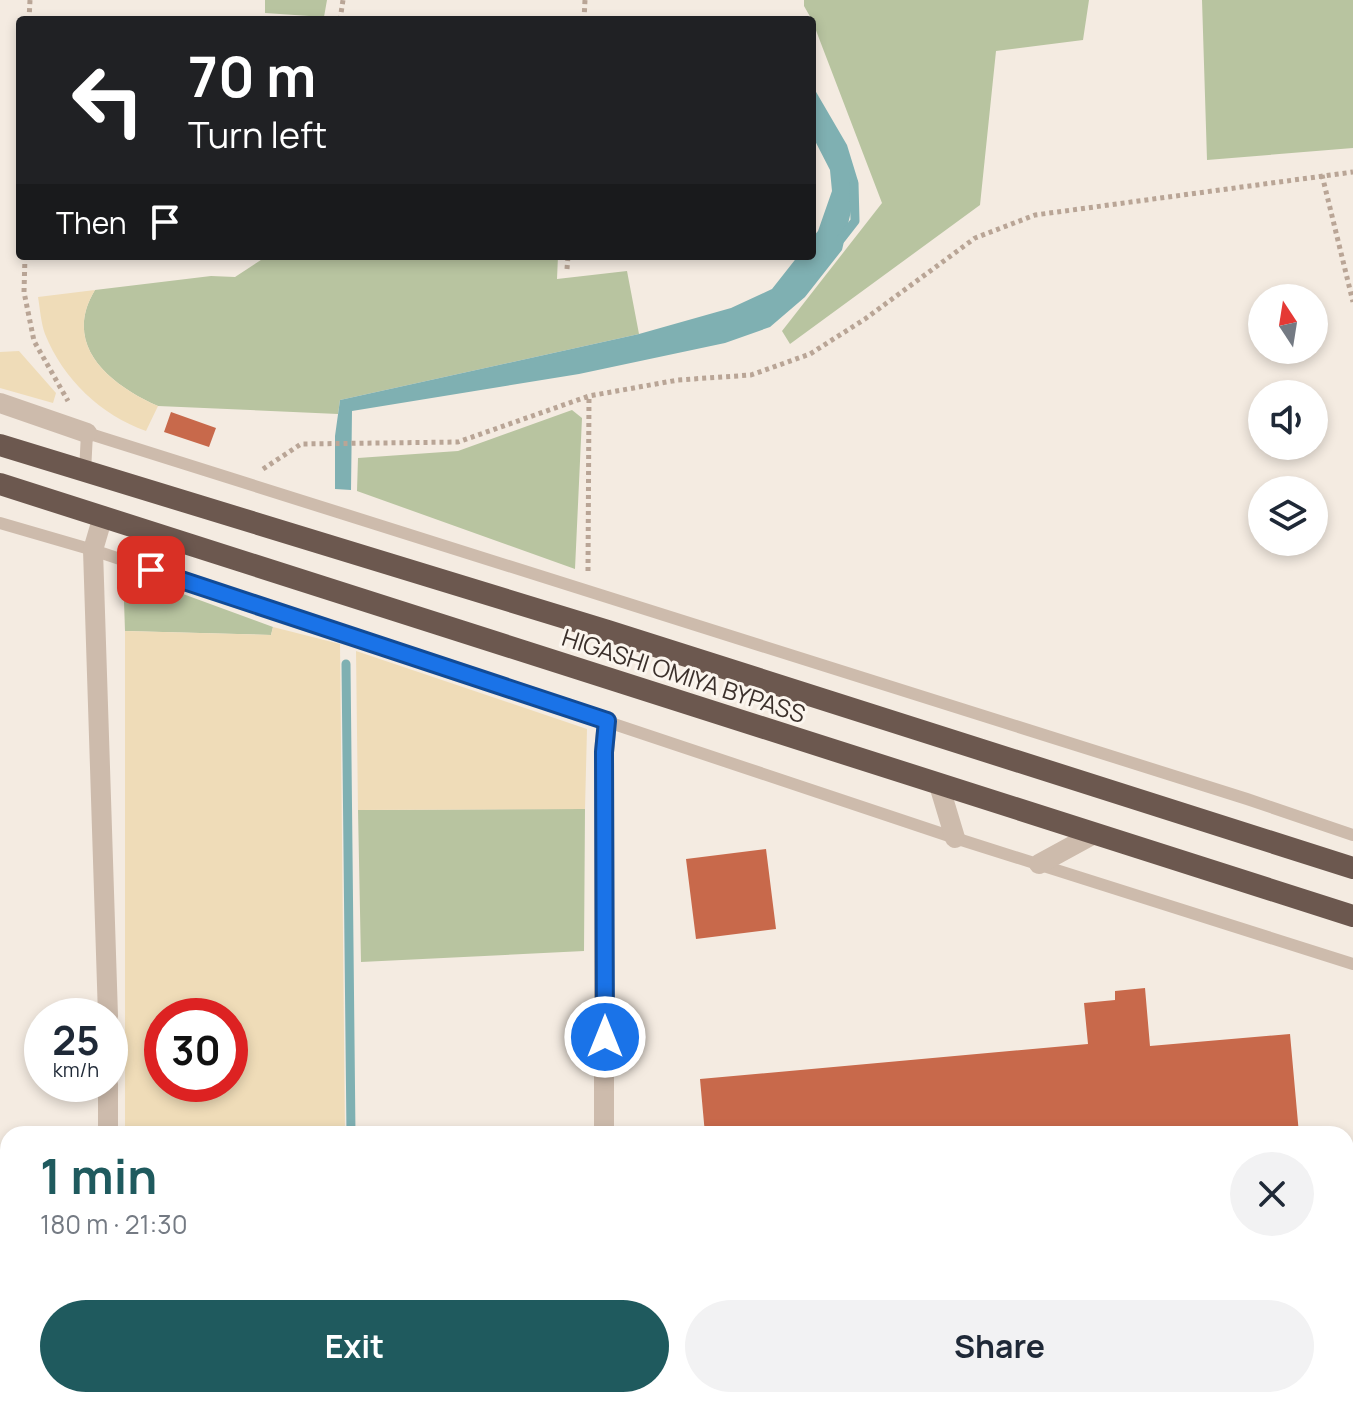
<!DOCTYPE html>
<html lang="en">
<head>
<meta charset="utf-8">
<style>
  :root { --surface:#fff; --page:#f2f2f3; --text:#1f2937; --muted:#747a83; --accent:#1f5a5e }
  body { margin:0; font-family:Manrope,sans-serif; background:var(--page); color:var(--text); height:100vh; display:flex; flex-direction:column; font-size:30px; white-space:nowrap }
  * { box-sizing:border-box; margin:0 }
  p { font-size:26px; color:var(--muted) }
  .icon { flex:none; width:44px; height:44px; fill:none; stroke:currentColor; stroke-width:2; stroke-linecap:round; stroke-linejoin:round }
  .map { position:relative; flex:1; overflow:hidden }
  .details { position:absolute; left:0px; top:1126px; width:1354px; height:282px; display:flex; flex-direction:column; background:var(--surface); border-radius:24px 24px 0 0; box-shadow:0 4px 12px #0003 }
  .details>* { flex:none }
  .hud { position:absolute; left:16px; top:16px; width:800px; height:244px; border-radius:8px; box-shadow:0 4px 12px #0003; background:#202124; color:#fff; overflow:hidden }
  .needle { width:52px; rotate:348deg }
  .controls { position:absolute; left:1248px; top:284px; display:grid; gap:16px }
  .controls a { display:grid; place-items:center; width:80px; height:80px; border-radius:50%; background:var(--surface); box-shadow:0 4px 12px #0003; font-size:40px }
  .speed { position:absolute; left:24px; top:998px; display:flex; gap:16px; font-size:40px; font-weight:700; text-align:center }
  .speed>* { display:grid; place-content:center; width:104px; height:104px; border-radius:50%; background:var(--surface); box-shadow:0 4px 12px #0003; line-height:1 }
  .speed small { font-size:20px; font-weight:400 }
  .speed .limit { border:12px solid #d22; background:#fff; color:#111 }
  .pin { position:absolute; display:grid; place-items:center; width:68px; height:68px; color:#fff; margin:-34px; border-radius:16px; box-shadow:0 4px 12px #0006 }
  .me { position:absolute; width:88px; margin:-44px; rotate:0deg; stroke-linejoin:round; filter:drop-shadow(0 0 6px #0008) }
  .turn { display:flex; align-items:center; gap:28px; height:168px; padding:0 40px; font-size:36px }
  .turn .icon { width:104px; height:104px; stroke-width:2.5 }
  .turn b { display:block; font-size:56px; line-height:68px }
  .then { display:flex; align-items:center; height:76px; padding:0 40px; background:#0003; gap:16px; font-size:30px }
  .round { display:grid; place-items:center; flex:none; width:84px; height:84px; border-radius:42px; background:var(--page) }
  .head { display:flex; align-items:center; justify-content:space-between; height:136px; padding:0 40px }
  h1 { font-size:48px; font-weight:700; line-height:60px; color:var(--accent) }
  .cta { display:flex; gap:16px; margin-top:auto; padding:16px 40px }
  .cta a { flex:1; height:92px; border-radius:48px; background:var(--accent); color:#fff; font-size:32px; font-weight:700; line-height:92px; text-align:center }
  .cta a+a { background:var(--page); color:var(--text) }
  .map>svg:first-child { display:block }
</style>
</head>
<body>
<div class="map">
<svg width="1353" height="1407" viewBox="0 0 1353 1407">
  <rect width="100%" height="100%" fill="#f4ebe1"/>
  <path fill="#b8c4a0" d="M265,0H327L324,17L265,13Z
    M804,0H1089L1083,40L996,51L980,205L790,344L782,331L882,203L812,20L804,6Z
    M1202,0H1353V148L1207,160Z
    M267,256H558L557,279L627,271L639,334L340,400L338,414L158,406C111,385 61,346 95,290L211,276L235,277Z
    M572,410L582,418L575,569L357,491L358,458L458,451Z
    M123,572L273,627L271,635L125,631Z
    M585,809L584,951L361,962L358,810Z"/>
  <path fill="#efdcb8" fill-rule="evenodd" d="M95,290C61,346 111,385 158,406L146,431C101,415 63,379 45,334C41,323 40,309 38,297Z
    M19,351L56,393L53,403L0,388V352Z
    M273,627L340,644L345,1134H125V631L271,635ZM162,1016H230V1084H162Z
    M356,651L587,729L585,809L358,810Z"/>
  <path fill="#7fb0b2" d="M812,85L847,145L858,181L842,250L805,297L770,327L725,343L579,374L352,411L351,490L335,489V436L340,400L639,334L731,308L772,289L798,256H812V238L818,231L832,191L830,170L812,135Z"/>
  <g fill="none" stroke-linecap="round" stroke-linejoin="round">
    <path stroke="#7fb0b2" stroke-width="9" d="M841,239L855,221L854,183
      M346,664L351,1134
      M356,1400L357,1407"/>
    <path stroke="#7fb0b2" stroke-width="32" d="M0,1276L8,1292"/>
  </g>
  <path fill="#c8694b" d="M171,412L216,428L209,447L164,432Z
    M766,849L776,929L696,939L686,859Z
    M1145,988L1150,1046L1290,1034L1299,1134H705L700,1079L1088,1044L1084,1003L1115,1000V991Z
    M131,1400H340V1407H134Z"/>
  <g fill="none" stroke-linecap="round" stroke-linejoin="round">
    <path stroke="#b9a596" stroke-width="5" stroke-dasharray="4 4" stroke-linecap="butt" d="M29,20L30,0
      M340,20L343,0
      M584,20L585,0
      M1322,175L1353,302
      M25,256L24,292L34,341L68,401
      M567,269L568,256
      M263,469L301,444L458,442L589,396L678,380L751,375L810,354L865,319L975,238L1035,215L1353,172
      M588,571L589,396
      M0,1352L8,1371
      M20,1400L23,1407"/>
    <path stroke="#cdbbac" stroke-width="12" d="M85,472L87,433L1247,799L1353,835
      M0,523L93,550L955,838L1353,964
      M0,1198L8,1215"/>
    <path stroke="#cdbbac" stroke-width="20" d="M0,403L87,433
      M103,516L93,550L108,1016
      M939,785L955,838
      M1039,864L1094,834
      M108,1084V1134
      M604,1134V752L607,721
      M113,1400L117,1407
      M76,1407L81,1400
      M603,1407V1400
      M1145,1407L1219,1402L1353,1406"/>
    <path stroke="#6c584f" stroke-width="22" d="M0,445L608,631L1353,868
      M0,484L1353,916"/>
  </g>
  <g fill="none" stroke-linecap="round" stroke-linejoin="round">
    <g stroke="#114b97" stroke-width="20">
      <path id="route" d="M151,570L607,721L604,752L605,1037"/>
    </g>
    <use href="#route" stroke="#1a73e8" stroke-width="14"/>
  </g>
  <g text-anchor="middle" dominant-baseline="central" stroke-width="6" stroke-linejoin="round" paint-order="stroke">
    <g font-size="24" fill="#3b302b" stroke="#fbf5ee">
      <text transform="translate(684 675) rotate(18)">HIGASHI OMIYA BYPASS</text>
    </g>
  </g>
</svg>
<div class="controls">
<a><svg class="needle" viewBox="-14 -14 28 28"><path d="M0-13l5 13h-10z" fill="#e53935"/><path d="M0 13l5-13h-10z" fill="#747a83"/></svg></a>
<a><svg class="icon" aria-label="sound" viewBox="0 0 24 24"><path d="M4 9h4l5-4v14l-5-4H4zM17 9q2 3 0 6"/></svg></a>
<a><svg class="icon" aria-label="layers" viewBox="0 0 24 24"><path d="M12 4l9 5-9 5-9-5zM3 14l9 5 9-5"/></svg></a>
</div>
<div class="speed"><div>25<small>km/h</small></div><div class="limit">30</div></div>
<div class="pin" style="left:151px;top:570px;background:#d93025"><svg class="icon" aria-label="arrive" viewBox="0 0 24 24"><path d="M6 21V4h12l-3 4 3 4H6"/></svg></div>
<svg class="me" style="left:605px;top:1037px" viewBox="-20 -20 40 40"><circle r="17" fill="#1a73e8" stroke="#fff" stroke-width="3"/><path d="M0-11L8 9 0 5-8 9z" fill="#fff"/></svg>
<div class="hud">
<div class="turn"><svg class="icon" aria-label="left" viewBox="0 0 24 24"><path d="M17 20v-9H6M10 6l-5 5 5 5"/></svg><div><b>70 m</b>Turn left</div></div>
<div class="then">Then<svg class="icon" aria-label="arrive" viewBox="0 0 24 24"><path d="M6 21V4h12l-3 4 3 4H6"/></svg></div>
</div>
<section class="details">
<div class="head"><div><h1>1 min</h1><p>180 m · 21:30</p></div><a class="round"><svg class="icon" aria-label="close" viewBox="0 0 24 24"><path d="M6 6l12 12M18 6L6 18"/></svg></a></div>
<div class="cta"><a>Exit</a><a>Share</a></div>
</section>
</div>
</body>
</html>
